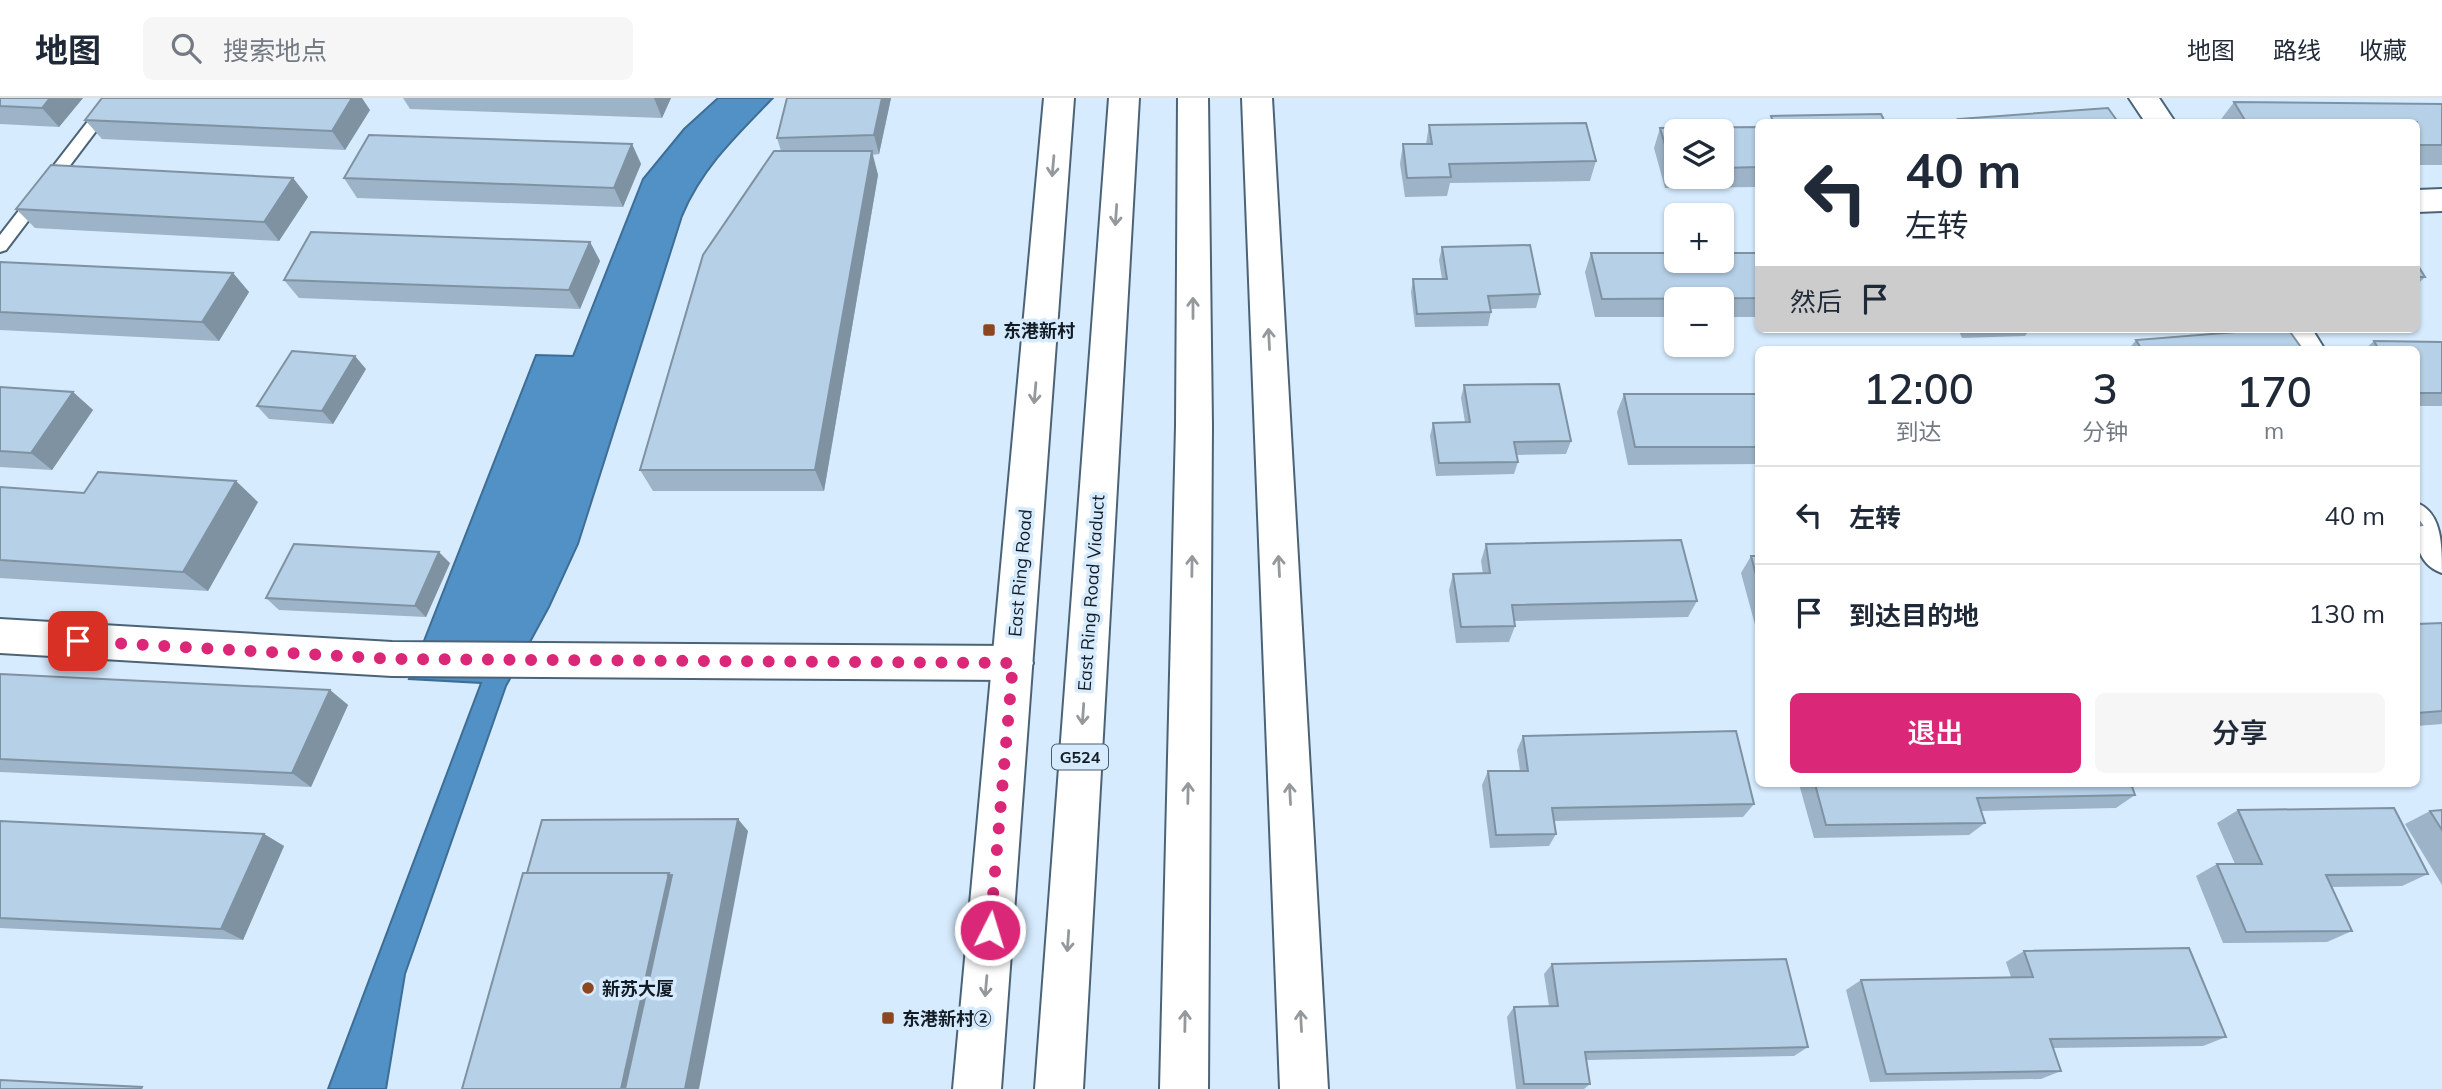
<!DOCTYPE html>
<html lang="zh">
<head>
<meta charset="utf-8">
<style>
  :root { --surface:#fff; --page:#f6f6f7; --text:#1f2937; --muted:#747a83; --line:#e0e1e3; --accent:#db2777 }
  body { margin:0; font-family:Mulish,"Noto Sans SC",sans-serif; background:var(--page); color:var(--text); height:100vh; display:flex; flex-direction:column; font-size:26px; white-space:nowrap }
  * { box-sizing:border-box; margin:0 }
  p { font-size:23px; color:var(--muted) }
  .icon { flex:none; width:38px; height:38px; fill:none; stroke:currentColor; stroke-width:2; stroke-linecap:round; stroke-linejoin:round }
  .map { position:relative; flex:1; overflow:hidden }
  .drawer { position:absolute; left:1755px; top:248px; width:665px; height:441px; display:flex; flex-direction:column; background:var(--surface); border-radius:10px; box-shadow:0 2px 5px #0004 }
  .drawer>* { flex:none }
  .banner { position:absolute; left:1755px; top:21px; width:665px; height:214px; border-radius:10px; box-shadow:0 2px 5px #0004; background:#fff; color:var(--text); overflow:hidden }
  .buttons { position:absolute; left:1664px; top:21px; display:grid; gap:14px }
  .buttons a { display:grid; place-items:center; width:70px; height:70px; border-radius:10px; background:var(--surface); box-shadow:0 2px 5px #0004; font-size:35px }
  .pin { position:absolute; display:grid; place-items:center; width:60px; height:60px; color:#fff; margin:-30px; border-radius:14px; box-shadow:0 4px 10px #0006 }
  .me { position:absolute; width:77px; margin:-38px; rotate:5deg; stroke-linejoin:round; filter:drop-shadow(0 0 5px #0008) }
  .turn { display:flex; align-items:center; gap:24px; height:147px; padding:0 35px; font-size:32px }
  .turn .icon { width:91px; height:91px; stroke-width:2.5 }
  .turn b { display:block; font-size:49px; line-height:60px }
  .then { display:flex; align-items:center; height:66px; padding:0 35px; background:#0003; gap:14px; font-size:26px }
  .eta { display:flex; justify-content:space-evenly; align-items:center; height:119px; text-align:center }
  .eta b { font-size:42px; font-weight:600; line-height:49px }
  .cta { display:flex; gap:14px; margin-top:auto; padding:14px 35px }
  .cta a { flex:1; height:80px; border-radius:10px; background:var(--accent); color:#fff; font-size:28px; font-weight:600; line-height:80px; text-align:center }
  .cta a+a { background:var(--page); color:var(--text) }
  ul { padding:0; list-style:none }
  li { display:flex; align-items:center; gap:21px; height:98px; padding:0 35px; border-top:2px solid var(--line) }
  li div { flex:1 }
  li b { display:block; font-size:26px }
  li em { font-style:normal }
  header { display:flex; align-items:center; gap:42px; box-sizing:border-box; height:98px; padding:0 35px; background:var(--surface); border-bottom:2px solid var(--line) }
  header strong { font-size:33px }
  nav { display:flex; gap:38px; margin-inline-start:auto; font-size:24px }
  .search { width:490px; height:63px; background:var(--page); display:flex; align-items:center; gap:18px; box-sizing:border-box; padding:0 24px; border-radius:10px; color:var(--muted); font-size:26px }
  .map>svg:first-child { display:block }
</style>
</head>
<body>
<header>
<strong>地图</strong>
<div class="search"><svg class="icon" aria-label="search" viewBox="0 0 24 24"><circle cx="10" cy="10" r="6"/><path d="M15 15l6 6"/></svg>搜索地点</div>
<nav><a>地图</a><a>路线</a><a>收藏</a></nav>
</header>
<div class="map">
<svg width="2442" height="991" viewBox="0 0 2442 991">
  <rect width="100%" height="100%" fill="#d6ebfe"/>
  <path fill="#5191c6" stroke="#3e6e95" stroke-width="2" d="M718,0H773C737,37 702,70 682,118L578,446L549,509L506,588L405,876L386,991H328L481,585L409,581L536,257L573,258L643,81L684,31Z"/>
  <g fill="none" stroke-linecap="round" stroke-linejoin="round">
    <g stroke="#4c6377" stroke-width="4">
      <path id="lane" d="M106,0H121L6,152L0,154V137Z"/>
    </g>
    <g stroke="#4c6377" stroke-width="4">
      <path id="street" d="M2129,0H2159L2175,24H2145Z
        M2442,91V113L2417,114V92Z
        M2277,231H2312L2325,252H2290Z
        M2417,405C2442,415 2442,447 2442,475C2411,464 2416,432 2417,405Z
        M0,521L392,544L1013,548L1027,553L1033,565L1027,577L1013,582L392,578L0,555Z"/>
    </g>
    <g stroke="#4c6377" stroke-width="4">
      <path id="primary" d="M1044,0H1074L1001,991H953Z
        M1242,0H1272L1328,991H1280Z"/>
    </g>
    <g stroke="#4c6377" stroke-width="4">
      <path id="highway" d="M1109,0H1139L1083,991H1035Z
        M1178,0H1208L1212,328L1208,991H1160L1176,328Z"/>
    </g>
    <use href="#lane" fill="#fff" fill-rule="evenodd"/>
    <use href="#street" fill="#fff" fill-rule="evenodd"/>
    <use href="#primary" fill="#fff" fill-rule="evenodd"/>
    <use href="#highway" fill="#fff" fill-rule="evenodd"/>
  </g>
  <path fill="#9db3c7" fill-rule="evenodd" d="M0,0H83L59,29L0,26Z
    M403,0H671L662,20L410,11Z
    M787,0H891L879,56L872,57L878,77L824,393H653L640,372L781,53L777,40Z
    M2234,4L2442,6V67H2417V24H2219Z
    M370,12L345,52L102,41L85,22Z
    M1429,27L1596,63L1590,83L1450,85L1447,98L1405,99L1400,66L1403,46H1426Z
    M1759,29V89L1665,90L1654,50L1660,30ZM1676,33H1722V79H1676Z
    M632,46L641,66L623,109L357,100L344,80Z
    M293,80L308,99L279,143L35,130L16,111Z
    M590,144L600,163L580,211L299,200L284,182Z
    M1442,149L1540,196L1536,210L1491,211V214L1488,228L1415,229L1411,194L1413,181H1442L1439,162Z
    M1591,155H1759V219H1722V201H1676V219H1595L1585,174Z
    M0,164L233,175L249,194L219,243L0,232Z
    M2417,166L2425,179L2417,187Z
    M1958,231H2030L2025,238L1962,240Z
    M2136,242L2303,252H2128Z
    M2374,243L2442,244V308H2417V252H2364Z
    M366,271L333,326L269,321L257,308Z
    M1464,287L1571,343L1566,356L1517,357L1518,364L1514,376L1436,378L1430,338L1433,325L1465,324L1461,300Z
    M0,289L73,294L93,312L52,372L0,369Z
    M1624,296H1759V366L1628,367L1617,314Z
    M0,389L84,395L258,404L208,493L0,480Z
    M1486,446L1697,503L1688,519L1514,523L1515,528L1509,544L1456,545L1449,492L1453,476H1483L1481,463Z
    M1751,458H1759V538H1758L1741,475Z
    M450,465L426,519L279,512L266,500Z
    M2442,525V626L2417,628V526Z
    M0,576L330,592L348,607L311,689L0,674Z
    M1523,638L1754,706L1743,719L1554,723L1556,736L1549,748L1490,750L1482,687L1488,673H1520L1517,652Z
    M1799,686H2131L2135,697L2116,710L1981,713L1985,725L1969,737L1814,740Z
    M2238,712L2428,776L2402,788L2331,789L2352,833L2327,844L2223,845L2196,778L2217,766H2235L2217,725Z
    M2442,712V787L2405,726L2430,713Z
    M0,723L264,736L284,748L243,842L0,830Z
    M2024,853L2226,939L2203,948L2053,950L2061,973L2041,981L1870,984L1846,892L1861,882L2011,879L2006,864Z
    M1552,866L1808,949L1794,958L1587,962L1590,986L1584,991H1516L1507,919L1514,909L1549,908L1544,876Z"/>
  <path fill="#7f92a2" d="M50,0H83L59,29L42,10Z
    M352,0H362L370,12L345,52L332,33Z
    M654,0H671L662,20Z
    M882,0H891L879,56L874,37Z
    M632,46L641,66L623,109L614,90Z
    M872,53L878,77L824,393L815,372Z
    M293,80L308,99L279,143L264,124Z
    M590,144L600,163L580,211L569,192Z
    M233,175L249,194L219,243L202,224Z
    M355,258L366,271L333,326L322,313Z
    M73,294L93,312L52,372L31,355Z
    M236,383L258,404L208,493L183,474Z
    M439,454L450,465L426,519L415,508Z
    M330,592L348,607L311,689L292,675Z
    M738,721L748,733L699,991H685Z
    M264,736L284,748L243,842L221,831Z
    M669,775L683,789L641,991H621Z"/>
  <path fill="#b6d0e7" stroke="#7f92a2" stroke-width="2" d="M0,0H50L42,10L0,8Z
    M102,0H352L332,33L85,22Z
    M787,0H882L874,37L777,40Z
    M2234,4L2442,6V47H2417V24H2246Z
    M2108,10L2118,24H1960L1958,21Z
    M1881,16L1885,24H1773L1771,18Z
    M1586,25L1596,63L1449,66L1451,79L1407,80L1403,46H1432L1429,27Z
    M1759,29V69L1722,70V33H1676V70H1672L1660,30Z
    M369,37L632,46L614,90L344,80Z
    M774,53H872L815,372H640L703,157Z
    M51,67L293,80L264,124L16,111Z
    M311,134L590,144L569,192L284,182Z
    M1530,147L1540,196L1488,198L1491,214L1417,216L1413,181H1447L1442,149Z
    M1591,155H1676V163H1722V155H1759V200L1602,201Z
    M0,164L233,175L202,224L0,214Z
    M2417,166L2425,179H2417Z
    M2274,231H2288L2303,252H2142L2136,242Z
    M2374,243L2442,244V295H2417V252H2379Z
    M292,253L355,258L322,313L257,308Z
    M1559,286L1571,343L1514,344L1518,364L1439,365L1433,325L1470,324L1464,287Z
    M0,289L73,294L31,355L0,353Z
    M1624,296H1759V349H1635Z
    M98,374L236,383L183,474L0,462V389L84,395Z
    M2417,420L2422,427L2417,428Z
    M1681,442L1697,503L1512,507L1515,528L1461,529L1453,476L1490,475L1486,446Z
    M294,446L439,454L415,508L266,500Z
    M1751,458H1759V488Z
    M2442,525V613L2417,615V526Z
    M0,576L330,592L292,675L0,661Z
    M1736,633L1754,706L1552,710L1556,736L1496,737L1488,673H1528L1523,638Z
    M1815,686H2131L2135,697L1977,700L1985,725L1826,727Z
    M2394,710L2428,776L2326,777L2352,833L2246,834L2217,766H2262L2238,712Z
    M2442,712V732L2430,713Z
    M738,721L685,991H625L672,777H668L669,775H527L542,722Z
    M0,723L264,736L221,831L0,820Z
    M523,775H669L621,991H462Z
    M2189,850L2226,939L2050,941L2061,973L1886,976L1861,882L2033,879L2024,853Z
    M1786,861L1808,949L1585,954L1590,986H1524L1514,909L1558,908L1552,866Z
    M0,982L142,989L141,991H0Z"/>
  <defs><path id="oneway-shaft" d="M-6 0H5M1.5-3L5.5 0L1.5 3" fill="none" stroke-width="1.6" stroke-linecap="round" stroke-linejoin="round" transform="scale(1.75)"/></defs>
  <g stroke="#95999c">
    <use href="#oneway-shaft" transform="translate(1053 68) rotate(95)"/>
    <use href="#oneway-shaft" transform="translate(1116 117) rotate(94)"/>
    <use href="#oneway-shaft" transform="translate(1193 210) rotate(-90)"/>
    <use href="#oneway-shaft" transform="translate(1269 241) rotate(-93)"/>
    <use href="#oneway-shaft" transform="translate(1035 295) rotate(95)"/>
    <use href="#oneway-shaft" transform="translate(1192 468) rotate(-89)"/>
    <use href="#oneway-shaft" transform="translate(1279 468) rotate(-93)"/>
    <use href="#oneway-shaft" transform="translate(1083 616) rotate(94)"/>
    <use href="#oneway-shaft" transform="translate(1188 695) rotate(-89)"/>
    <use href="#oneway-shaft" transform="translate(1290 696) rotate(-93)"/>
    <use href="#oneway-shaft" transform="translate(1068 843) rotate(94)"/>
    <use href="#oneway-shaft" transform="translate(986 888) rotate(95)"/>
    <use href="#oneway-shaft" transform="translate(1185 923) rotate(-89)"/>
    <use href="#oneway-shaft" transform="translate(1301 923) rotate(-93)"/>
  </g>
  <g fill="none" stroke-linecap="round" stroke-linejoin="round">
    <path stroke="#db2777" stroke-width="12" stroke-dasharray="0 21.6" d="M78,543L392,561L1013,565L990,832"/>
  </g>
  <g fill="#8d471f" stroke="#d6ebfe" stroke-width="2.5">
    <rect x="982" y="225" width="14" height="14" rx="3.5"/>
    <circle cx="588" cy="890" r="7"/>
    <rect x="881" y="913" width="14" height="14" rx="3.5"/>
  </g>
  <g text-anchor="middle" dominant-baseline="central" stroke-width="7" stroke-linejoin="round" paint-order="stroke">
    <rect fill="#d6ebfe" stroke="#4e5a65" stroke-width="2" x="1052" y="646.5" width="56" height="25" rx="5"/>
    <g font-size="16" font-weight="bold" fill="#131c24">
      <text x="1080" y="659">G524</text>
    </g>
    <g font-size="18" font-weight="bold" fill="#131c24" stroke="#d6ebfe" text-anchor="start">
      <text x="1003" y="232">东港新村</text>
      <text x="602" y="890">新苏大厦</text>
      <text x="902" y="920">东港新村②</text>
    </g>
    <g font-size="18" fill="#131c24" stroke="#d6ebfe">
      <text transform="translate(1020 475) rotate(-85)">East Ring Road</text>
      <text transform="translate(1091 495) rotate(-86)">East Ring Road Viaduct</text>
    </g>
  </g>
</svg>
<div class="buttons">
<a><svg class="icon" aria-label="layers" viewBox="0 0 24 24"><path d="M12 4l9 5-9 5-9-5zM3 14l9 5 9-5"/></svg></a>
<a>+</a>
<a>−</a>
</div>
<div class="pin" style="left:78px;top:543px;background:#d93025"><svg class="icon" aria-label="arrive" viewBox="0 0 24 24"><path d="M6 21V4h12l-3 4 3 4H6"/></svg></div>
<svg class="me" style="left:990px;top:832px" viewBox="-20 -20 40 40"><circle r="17" fill="#db2777" stroke="#fff" stroke-width="3"/><path d="M0-11L8 9 0 5-8 9z" fill="#fff"/></svg>
<div class="banner">
<div class="turn"><svg class="icon" aria-label="left" viewBox="0 0 24 24"><path d="M17 20v-9H6M10 6l-5 5 5 5"/></svg><div><b>40 m</b>左转</div></div>
<div class="then">然后<svg class="icon" aria-label="arrive" viewBox="0 0 24 24"><path d="M6 21V4h12l-3 4 3 4H6"/></svg></div>
</div>
<section class="drawer">
<div class="eta">
<div><b>12:00</b><p>到达</p></div>
<div><b>3</b><p>分钟</p></div>
<div><b>170</b><p>m</p></div>
</div>
<ul>
<li><svg class="icon" aria-label="left" viewBox="0 0 24 24"><path d="M17 20v-9H6M10 6l-5 5 5 5"/></svg><div><b>左转</b></div><em>40 m</em></li>
<li><svg class="icon" aria-label="arrive" viewBox="0 0 24 24"><path d="M6 21V4h12l-3 4 3 4H6"/></svg><div><b>到达目的地</b></div><em>130 m</em></li>
</ul>
<div class="cta"><a>退出</a><a>分享</a></div>
</section>
</div>
</body>
</html>
